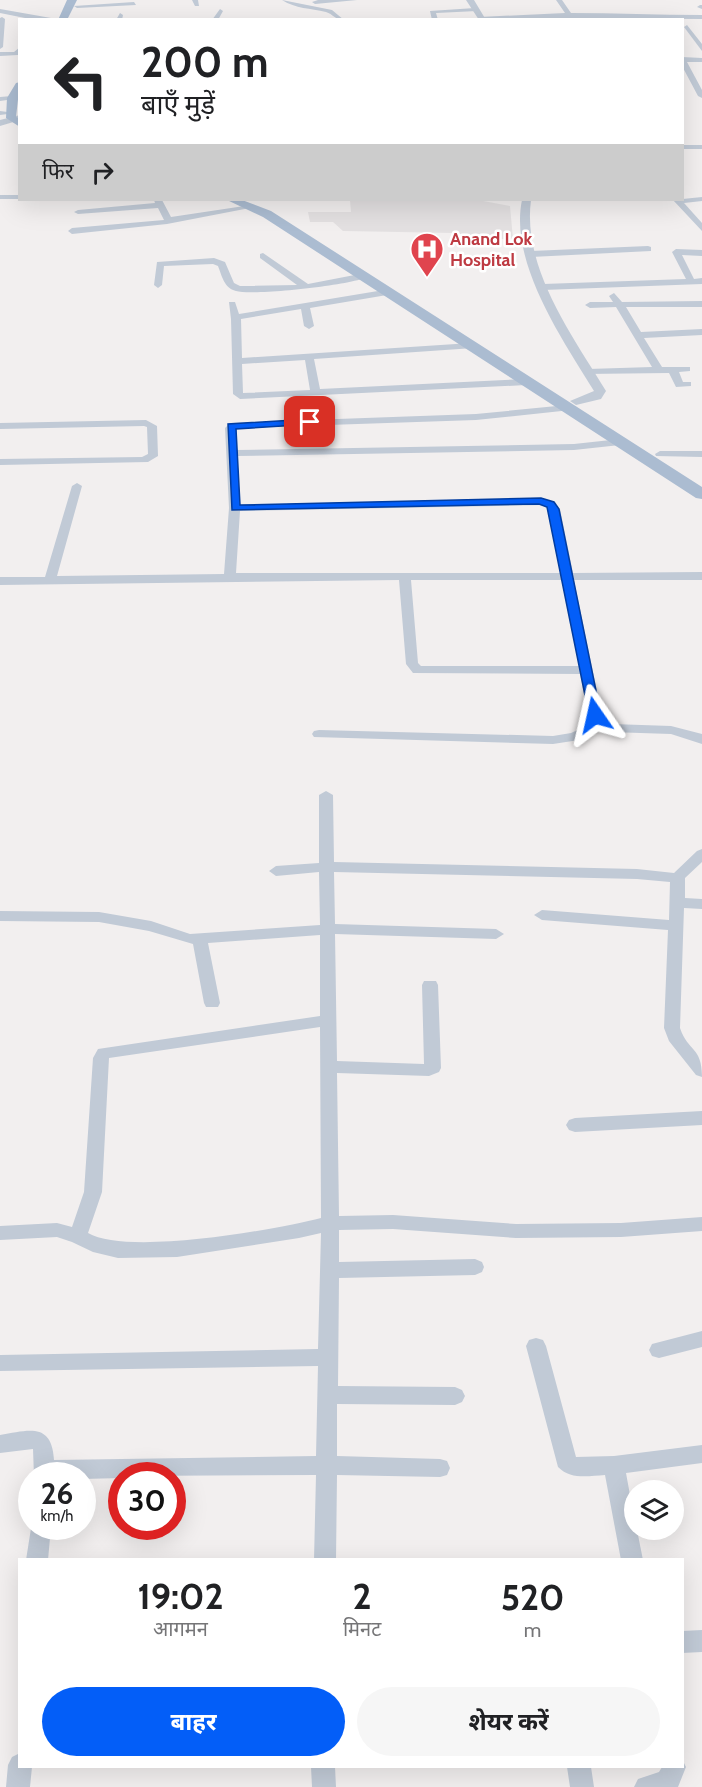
<!DOCTYPE html>
<html lang="hi">
<head>
<meta charset="utf-8">
<style>
  :root { --surface:#fff; --page:#f6f6f6; --text:#202124; --muted:#757577; --accent:#035ef8 }
  body { margin:0; font-family:Cabin,"Noto Sans Devanagari",sans-serif; background:var(--page); color:var(--text); height:100vh; display:flex; flex-direction:column; font-size:22px; white-space:nowrap }
  * { box-sizing:border-box; margin:0 }
  p { font-size:20px; color:var(--muted) }
  .icon { flex:none; width:33px; height:33px; fill:none; stroke:currentColor; stroke-width:2; stroke-linecap:round; stroke-linejoin:round }
  .map { position:relative; flex:1; overflow:hidden }
  .drawer { position:absolute; left:18px; top:1558px; width:666px; height:210px; display:flex; flex-direction:column; background:var(--surface); border-radius:0px; box-shadow:0 6px 24px #0002 }
  .drawer>* { flex:none }
  .guide { position:absolute; left:18px; top:18px; width:666px; height:183px; border-radius:0px; box-shadow:0 6px 24px #0002; background:#fff; color:var(--text); overflow:hidden }
  .controls { position:absolute; left:624px; top:1480px; display:grid; gap:12px }
  .controls a { display:grid; place-items:center; width:60px; height:60px; border-radius:50%; background:var(--surface); box-shadow:0 6px 24px #0002; font-size:30px }
  .speed { position:absolute; left:18px; top:1462px; display:flex; gap:12px; font-size:30px; font-weight:700; text-align:center }
  .speed>* { display:grid; place-content:center; width:78px; height:78px; border-radius:50%; background:var(--surface); box-shadow:0 6px 24px #0002; line-height:1 }
  .speed small { font-size:15px; font-weight:400 }
  .speed .limit { border:9px solid #d22; background:#fff; color:#111 }
  .pin { position:absolute; display:grid; place-items:center; width:51px; height:51px; color:#fff; margin:-26px; border-radius:12px; box-shadow:0 3px 9px #0006 }
  .me { position:absolute; width:66px; margin:-33px; rotate:349deg; stroke-linejoin:round; filter:drop-shadow(0 0 4px #0008) }
  .turn { display:flex; align-items:center; gap:21px; height:126px; padding:0 24px; font-size:27px }
  .turn .icon { width:78px; height:78px; stroke-width:2.5 }
  .turn b { display:block; font-size:42px; line-height:51px }
  .then { display:flex; align-items:center; height:57px; padding:0 24px; background:#0003; gap:12px; font-size:22px }
  .eta { display:flex; justify-content:space-evenly; align-items:center; height:102px; text-align:center }
  .eta b { font-size:36px; font-weight:700; line-height:42px }
  .primary-button { display:flex; gap:12px; margin-top:auto; padding:12px 24px }
  .primary-button a { flex:1; height:69px; border-radius:36px; background:var(--accent); color:#fff; font-size:24px; font-weight:700; line-height:69px; text-align:center }
  .primary-button a+a { background:var(--page); color:var(--text) }
  .map>svg:first-child { display:block }
</style>
</head>
<body>
<div class="map">
<svg width="702" height="1787" viewBox="0 0 702 1787">
  <rect width="100%" height="100%" fill="#f2efef"/>
  <path fill="#e3e0e1" d="M350,200H478L510,206L513,239H493L453,233L343,231L333,222H310L308,212H351Z"/>
  <g fill="none" stroke-linecap="round" stroke-linejoin="round">
    <path fill="#c1cad6" fill-rule="evenodd" d="M192,0H198L199,6H195Z
      M282,0L332,10L344,20C335,20 333,14 326,12C310,8 296,9 282,0Z
      M318,0H357L315,4L312,2Z
      M556,0H562L571,13C615,13 658,15 702,15V19C628,19 557,17 482,19L479,17L565,13Z
      M134,2L136,5L77,8L74,6Z
      M700,5H702V9L697,7Z
      M475,8L477,11L436,13L438,20H432L430,11Z
      M220,9L223,11L218,20H212Z
      M120,13L123,15L122,20H116Z
      M2,17L5,19L3,47L0,49V18Z
      M687,25L702,44V51L684,27Z
      M20,47L18,55L0,56V52H14Z
      M682,57L702,58V62H687L702,90V98L698,96L682,66Z
      M12,96L14,99L0,101V97Z
      M0,111L15,113L0,115Z
      M682,145H702V149H682Z
      M0,195H20V199H0Z
      M702,197V201L684,203L702,223V231L673,200Z
      M154,200H162L171,217L251,205L255,207L167,224L72,234L68,231L72,228L164,220L158,208L78,214L74,212L78,210L155,203Z
      M648,246L651,247V251L531,257L527,254L531,251Z
      M676,249L702,250V256L682,255L694,279L702,278V284L543,290L539,287L543,284L686,279L672,252Z
      M263,253L308,284L365,273L369,276C356,285 253,296 236,291C224,288 222,276 218,266L213,264L164,266L162,285L158,288L154,285L157,262L214,258L225,262L234,283L240,286L297,285L260,258V254Z
      M390,289L394,292L393,294L310,308L314,326L309,329L304,326L301,309L241,319L242,358L471,343L474,344V348L314,359L320,389L526,379L531,382L526,385L240,399L233,394L231,319L229,302H235L239,314ZM305,360L310,390L243,393L242,364Z
      M614,293L622,302L702,301V307H626L641,332L702,329V335L644,338L662,367H690V371L679,372L683,382H691V386L676,387L669,373L585,374V370L588,369L652,367L616,307L590,308L585,305L590,302H613L609,296Z
      M567,405L572,408L571,410L476,420L237,428V450L574,444L620,439L625,442L620,445L574,450L237,456L240,505L546,499L560,509L573,573L702,572V580H574L602,715L605,721L612,724L671,726L702,734V744L671,734L610,732L601,729L579,740L553,744L314,737L312,734L314,731L319,730L553,736L571,733L593,723L588,715L580,674L413,673L406,664L399,580L0,585V577H45L72,486L77,483L82,486L57,576L224,574L229,508L225,428L230,423L476,414ZM543,505L549,510L561,573H236L240,511ZM411,580H562L579,666H421L418,663Z
      M146,420L157,426L158,456L148,462L0,465V459L142,457L148,454L147,427L144,426L0,429V423Z
      M660,451H702V457L656,456L655,454Z
      M326,791L333,795L334,862L637,869L674,873L697,851L702,849V862L685,878V898L702,899V909L684,908L680,1028C688,1052 702,1046 702,1077L696,1075L669,1041L664,1028L668,930L542,920L534,915L542,910L669,920L670,882L637,879L334,872L335,924L496,929L504,934L496,939L335,934L337,1061L424,1064L422,985L424,981H436L438,985L441,1068L439,1072L429,1076L337,1073L339,1216L393,1215L516,1224L621,1223L702,1217V1231L621,1237L516,1238L393,1229L339,1230V1262L475,1259L482,1262L484,1267L482,1272L475,1275L339,1278L338,1386L455,1387L462,1390L465,1396L462,1402L455,1405L337,1404V1456L440,1459L447,1461L450,1468L447,1475L440,1477L337,1475L336,1560H314L316,1475L122,1476V1478L82,1479V1476H34L33,1449L0,1453V1435C29,1430 52,1422 54,1460L316,1456L318,1366L0,1371V1355L318,1349L321,1233L299,1238L177,1257L118,1258L93,1252L72,1242L57,1237L0,1240V1226L57,1223L72,1227L84,1192L93,1058L98,1049L320,1016V935L208,943L220,1003L218,1007H206L204,1003L193,944L149,931L99,922L0,921V911L99,912L151,921L190,934L320,925L319,872L276,876L269,871L276,866L319,863V795ZM320,1027L321,1218C274,1230 127,1256 88,1233L102,1192L109,1058Z
      M702,1111V1125L575,1132L569,1130L566,1125L569,1120L575,1118Z
      M702,1331V1347L659,1358L652,1356L649,1350L652,1344Z
      M536,1338L543,1340L546,1346L576,1457L614,1456L702,1445V1463L626,1473L634,1517V1530H637L643,1560H621L605,1475C588,1476 571,1480 558,1467L526,1346L529,1340Z
      M32,1522V1527H51L48,1560H26Z
      M702,1630V1652L682,1653V1631Z
      M20,1753V1767H32L30,1787H6L8,1765L12,1757Z
      M682,1759L686,1767L678,1787H634L638,1779L659,1772L662,1767H682Z
      M311,1767H335L336,1787H312Z
      M567,1767H591L594,1787H570Z"/>
    <path fill="#c1cad6" fill-rule="evenodd" d="M466,0H474L486,20H479Z
      M0,9L51,18L54,20H35L0,13Z
      M20,115V120L0,126V120Z
      M522,200H531C522,268 572,335 606,391L601,399L576,405L570,401L594,391C562,339 509,262 522,200Z"/>
    <path fill="#abbcd1" fill-rule="evenodd" d="M67,0H77L67,20H58Z
      M20,82L16,117L20,119V127L6,118L7,98L16,83Z
      M227,200H242L271,211L702,487V499L696,498L263,217Z"/>
  </g>
  <path fill="#035ef8" stroke="#023da1" stroke-width="1.5" d="M310,419L315,422L314,424L236,429L240,505L541,498L554,502L559,509L601,715L599,718H590L589,715L547,507L539,504L232,510L228,424Z"/>
  <defs>
    <g id="hospital-pin" transform="scale(1.725)"><path d="M0 17L-7.5 6A9.5 9.5 0 1 1 7.5 6Z" fill="#e0444e" stroke="#fff"/><path d="M-5-5h3v3.5h4V-5h3V5h-3V1.5h-4V5h-3Z" fill="#fff"/></g>
  </defs>
  <g fill-rule="evenodd">
    <use href="#hospital-pin" x="427" y="249"/>
  </g>
  <g text-anchor="middle" dominant-baseline="central" stroke-width="5" stroke-linejoin="round" paint-order="stroke">
    <g font-size="18" font-weight="bold" fill="#be3a42" stroke="#fff" text-anchor="start">
      <text x="450" y="239">Anand Lok<tspan x="450" dy="21">Hospital</tspan></text>
    </g>
  </g>
</svg>
<div class="controls">
<a><svg class="icon" aria-label="layers" viewBox="0 0 24 24"><path d="M12 4l9 5-9 5-9-5zM3 14l9 5 9-5"/></svg></a>
</div>
<div class="speed"><div>26<small>km/h</small></div><div class="limit">30</div></div>
<div class="pin" style="left:310px;top:422px;background:#d93025"><svg class="icon" aria-label="arrive" viewBox="0 0 24 24"><path d="M6 21V4h12l-3 4 3 4H6"/></svg></div>
<svg class="me" style="left:595px;top:715px" viewBox="-20 -20 40 40"><path d="M0-17L14 15 0 8-14 15z" fill="#035ef8" stroke="#fff" stroke-width="4"/></svg>
<div class="guide">
<div class="turn"><svg class="icon" aria-label="left" viewBox="0 0 24 24"><path d="M17 20v-9H6M10 6l-5 5 5 5"/></svg><div><b>200 m</b>बाएँ मुड़ें</div></div>
<div class="then">फिर<svg class="icon" aria-label="right" viewBox="0 0 24 24"><path d="M7 20v-9h11M14 6l5 5-5 5"/></svg></div>
</div>
<section class="drawer">
<div class="eta">
<div><b>19:02</b><p>आगमन</p></div>
<div><b>2</b><p>मिनट</p></div>
<div><b>520</b><p>m</p></div>
</div>
<div class="primary-button"><a>बाहर</a><a>शेयर करें</a></div>
</section>
</div>
</body>
</html>
